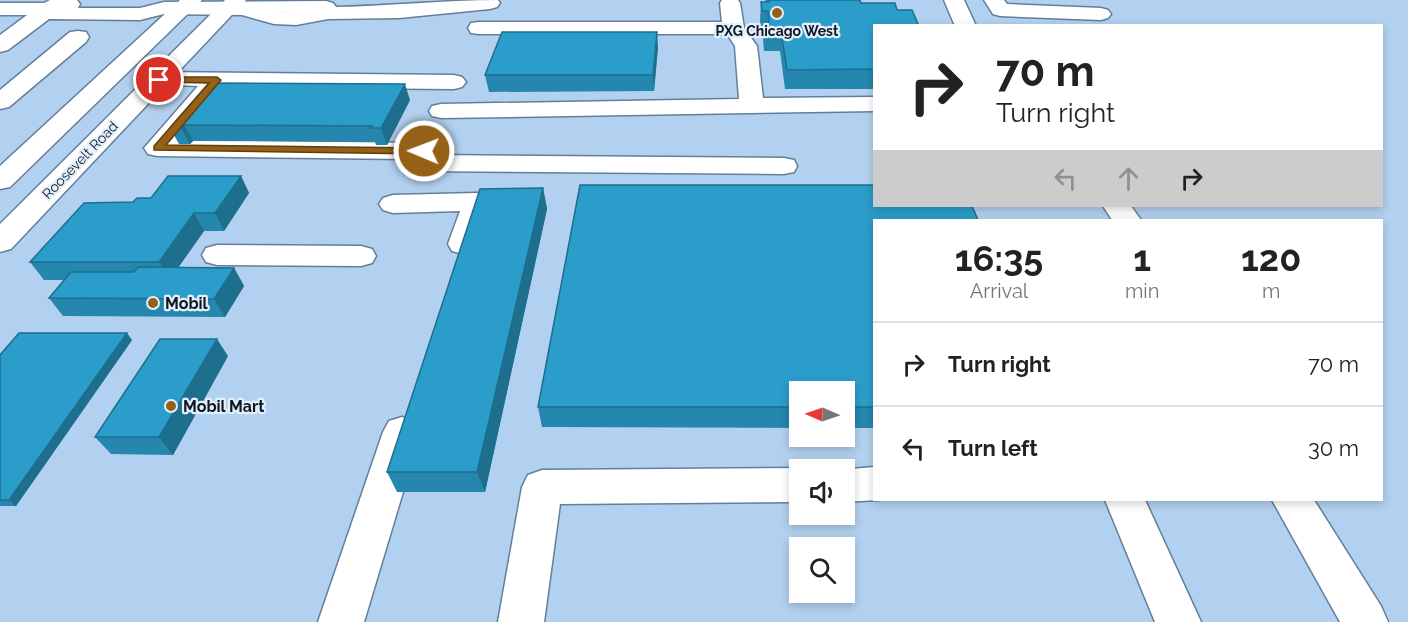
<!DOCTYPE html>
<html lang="en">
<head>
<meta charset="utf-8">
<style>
  :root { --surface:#fff; --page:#f2f2f2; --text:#222; --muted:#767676; --line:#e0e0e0 }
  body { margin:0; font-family:Raleway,sans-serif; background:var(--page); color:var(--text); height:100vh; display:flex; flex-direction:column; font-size:22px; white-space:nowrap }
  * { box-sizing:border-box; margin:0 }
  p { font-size:20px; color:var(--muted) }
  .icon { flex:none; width:33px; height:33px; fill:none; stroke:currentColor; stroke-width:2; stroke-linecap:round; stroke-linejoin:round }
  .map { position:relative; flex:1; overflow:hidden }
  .drawer { position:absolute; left:873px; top:219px; width:510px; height:282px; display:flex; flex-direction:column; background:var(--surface); border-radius:0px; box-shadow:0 3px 9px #0003 }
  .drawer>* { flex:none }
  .banner { position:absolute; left:873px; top:24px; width:510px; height:183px; border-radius:0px; box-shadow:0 3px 9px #0003; background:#fff; color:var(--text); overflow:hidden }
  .needle { width:39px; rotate:272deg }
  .buttons { position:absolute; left:789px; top:381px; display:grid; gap:12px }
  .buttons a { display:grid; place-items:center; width:66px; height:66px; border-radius:0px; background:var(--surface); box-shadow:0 3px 9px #0003; font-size:30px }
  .pin { position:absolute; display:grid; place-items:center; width:51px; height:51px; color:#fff; margin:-26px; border:3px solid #fff; border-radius:50%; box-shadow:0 2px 6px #0007 }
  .me { position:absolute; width:66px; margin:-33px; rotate:271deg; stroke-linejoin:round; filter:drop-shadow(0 0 4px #0008) }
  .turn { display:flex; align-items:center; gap:21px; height:126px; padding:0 24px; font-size:27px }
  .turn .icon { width:78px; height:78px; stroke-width:2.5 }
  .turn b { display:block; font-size:42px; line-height:51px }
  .lanes { display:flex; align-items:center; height:57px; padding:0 24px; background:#0003; justify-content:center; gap:30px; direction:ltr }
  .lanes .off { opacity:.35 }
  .eta { display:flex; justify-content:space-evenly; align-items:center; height:102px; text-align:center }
  .eta b { font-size:36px; font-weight:700; line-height:42px }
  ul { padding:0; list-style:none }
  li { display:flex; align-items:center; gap:18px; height:84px; padding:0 24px; border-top:2px solid var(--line) }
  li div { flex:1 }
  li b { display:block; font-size:22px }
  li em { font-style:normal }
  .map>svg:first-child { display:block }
</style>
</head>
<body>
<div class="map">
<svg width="1408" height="622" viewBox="0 0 1408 622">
  <rect width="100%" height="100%" fill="#b2d0ef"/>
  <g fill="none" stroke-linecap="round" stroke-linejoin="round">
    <g stroke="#637e9b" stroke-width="3">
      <path id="minor" d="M50,0H77L80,4L78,8H140L164,2L326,1L333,3L336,7C390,6 444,0 498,0L500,3L497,7L490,9L399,18L328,19L296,25L274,24L242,15L164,14L140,20L49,19L8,50L0,52V35L27,15H0V3H44ZM275,11H278L305,12Z
        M722,0H738L740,3L744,28L757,46L763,98L874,97V111L441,118L432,116L429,111L432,106L441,104L739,99L735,46L727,34H479L471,33L468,28L471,23L479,22H722L720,3Z
        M944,0H964L976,26H955Z
        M984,0H1004L1007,4L1101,8L1108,10L1111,14L1108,18L1101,20L1000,16L993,14Z
        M78,31L86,32L89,37L86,42L9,107L0,109V90L70,32Z
        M159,72L454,75L462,77L466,82L462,87L454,89L224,87L178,140L424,143L433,145L437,151L434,155L784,158L794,160L797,166L794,172L784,174L417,171L408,169L404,163L407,159L157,156L148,154L144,148L198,86L151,84L147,79L151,74Z
        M477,193L487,196L491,202L478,244L474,251L463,254L452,251L448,244L460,211L393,213L383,210L379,204L383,198L393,195Z
        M1103,206H1131L1141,220H1112Z
        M217,245L361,246L372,249L376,256L372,263L361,266L217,265L206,262L202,255L206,248Z
        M402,417L415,421L421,432L364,622H318L383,432L389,421Z
        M874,467V500H879L844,502V470H839Z
        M800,468L805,470H800V502L560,504L544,622H498L522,487L528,475L542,470Z
        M1105,500H1145L1201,622H1155Z
        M1272,500H1314L1381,606L1388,622H1340Z"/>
    </g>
    <g stroke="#637e9b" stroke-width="3">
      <path id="major" d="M180,0H202L10,187L0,189V166Z
        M225,0H246L11,249L0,252V224Z"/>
    </g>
    <use href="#minor" fill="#fff" fill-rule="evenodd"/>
    <use href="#major" fill="#fff" fill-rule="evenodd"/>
  </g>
  <path fill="#2587ae" d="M765,0H860L874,26V89H785L780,51H764L763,40L764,30L761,29L760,20L761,2H766Z
    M658,47L654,91L489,92L485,75Z
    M209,83L410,100L387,145H376L375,142L193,141L190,144H179L170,128Z
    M241,176L249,193L224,231H204L178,268H234L244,286L225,317L63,316L49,298L65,280H44L30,262L133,202Z
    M543,188L547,209L485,492H397L387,472Z
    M874,220V428H844V392H800V428L542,427L538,407Z
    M132,340L16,506H0V355Z
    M228,356L173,455L111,454L95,437Z"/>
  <path fill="#1e6e8d" d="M657,32L658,47L654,91L653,75Z
    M405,84L410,100L387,145L381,128Z
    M184,125L193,141L190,144L181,128Z
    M241,176L249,193L224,231L215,213Z
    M543,188L547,209L485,492L477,472Z
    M194,213L204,231L170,279L159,262Z
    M234,268L244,286L225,317L214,299Z
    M127,333L132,340L16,506L9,500Z
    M217,339L228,356L173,455L159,437Z"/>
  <path fill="#2b9dca" stroke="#1e6e8d" stroke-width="1.5" d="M769,0H860L861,3H895L897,10H912L919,26H874V69L787,70L781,32H766L764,22H769L768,11H762L761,2H769Z
    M502,32H657L653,75H485Z
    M209,83L405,84L381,128H370L372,126L184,125L181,128H170Z
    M168,176H241L215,213H194L159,262H30L84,203L133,202L137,198H151Z
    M580,185H874V206H972L978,220H874V407H844V392H800V407H538Z
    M543,188L477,472H387L480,189Z
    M138,267L234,268L214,299L49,298L71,272H134Z
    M19,333H127L9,500H0V355Z
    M160,339H217L159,437H95Z"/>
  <path fill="#956116" stroke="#613f0e" stroke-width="1.5" d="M155,77H217L221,80L166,145L424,148L429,151L424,154L154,150V146L209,83L159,82L154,80Z"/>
  <g fill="#956116" stroke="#e3effc" stroke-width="2">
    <circle cx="777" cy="13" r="6"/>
    <circle cx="153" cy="303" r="6"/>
    <circle cx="171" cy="406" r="6"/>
  </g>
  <g text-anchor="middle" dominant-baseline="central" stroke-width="4.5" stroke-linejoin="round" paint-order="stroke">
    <g font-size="14" font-weight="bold" fill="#0e1823" stroke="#e3effc">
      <text x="777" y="31">PXG Chicago West</text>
    </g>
    <g font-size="14" fill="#0e1823" stroke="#e3effc">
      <text transform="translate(80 160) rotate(-46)">Roosevelt Road</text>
    </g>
    <g font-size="16" font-weight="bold" fill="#0e1823" stroke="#e3effc" text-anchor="start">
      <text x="165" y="303">Mobil</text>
      <text x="183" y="406">Mobil Mart</text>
    </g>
  </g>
</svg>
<div class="buttons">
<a><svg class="needle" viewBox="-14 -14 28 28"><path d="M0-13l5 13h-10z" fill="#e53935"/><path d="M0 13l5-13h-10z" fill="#767676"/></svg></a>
<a><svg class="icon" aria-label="sound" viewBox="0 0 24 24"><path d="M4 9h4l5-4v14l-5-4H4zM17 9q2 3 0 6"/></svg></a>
<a><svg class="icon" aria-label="search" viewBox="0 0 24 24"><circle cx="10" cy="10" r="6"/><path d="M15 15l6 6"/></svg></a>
</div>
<div class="pin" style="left:159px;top:80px;background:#d93025"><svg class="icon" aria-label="arrive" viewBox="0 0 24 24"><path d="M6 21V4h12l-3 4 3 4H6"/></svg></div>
<svg class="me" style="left:424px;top:151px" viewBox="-20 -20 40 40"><circle r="17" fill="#956116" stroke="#fff" stroke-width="3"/><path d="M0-11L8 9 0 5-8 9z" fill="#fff"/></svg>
<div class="banner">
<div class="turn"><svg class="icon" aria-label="right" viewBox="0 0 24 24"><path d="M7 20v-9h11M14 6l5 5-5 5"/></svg><div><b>70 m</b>Turn right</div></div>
<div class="lanes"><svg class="icon off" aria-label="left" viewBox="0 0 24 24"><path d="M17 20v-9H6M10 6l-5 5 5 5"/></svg><svg class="icon off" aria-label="ahead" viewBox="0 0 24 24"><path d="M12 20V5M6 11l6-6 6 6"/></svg><svg class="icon" aria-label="right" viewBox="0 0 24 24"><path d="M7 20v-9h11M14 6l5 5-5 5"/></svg></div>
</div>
<section class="drawer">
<div class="eta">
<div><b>16:35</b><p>Arrival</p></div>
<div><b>1</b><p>min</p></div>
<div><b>120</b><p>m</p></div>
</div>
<ul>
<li><svg class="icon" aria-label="right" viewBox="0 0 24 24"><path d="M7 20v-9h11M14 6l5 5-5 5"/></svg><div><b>Turn right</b></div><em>70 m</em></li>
<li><svg class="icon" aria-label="left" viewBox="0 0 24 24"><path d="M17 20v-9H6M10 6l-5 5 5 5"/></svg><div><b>Turn left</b></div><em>30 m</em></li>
</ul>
</section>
</div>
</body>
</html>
